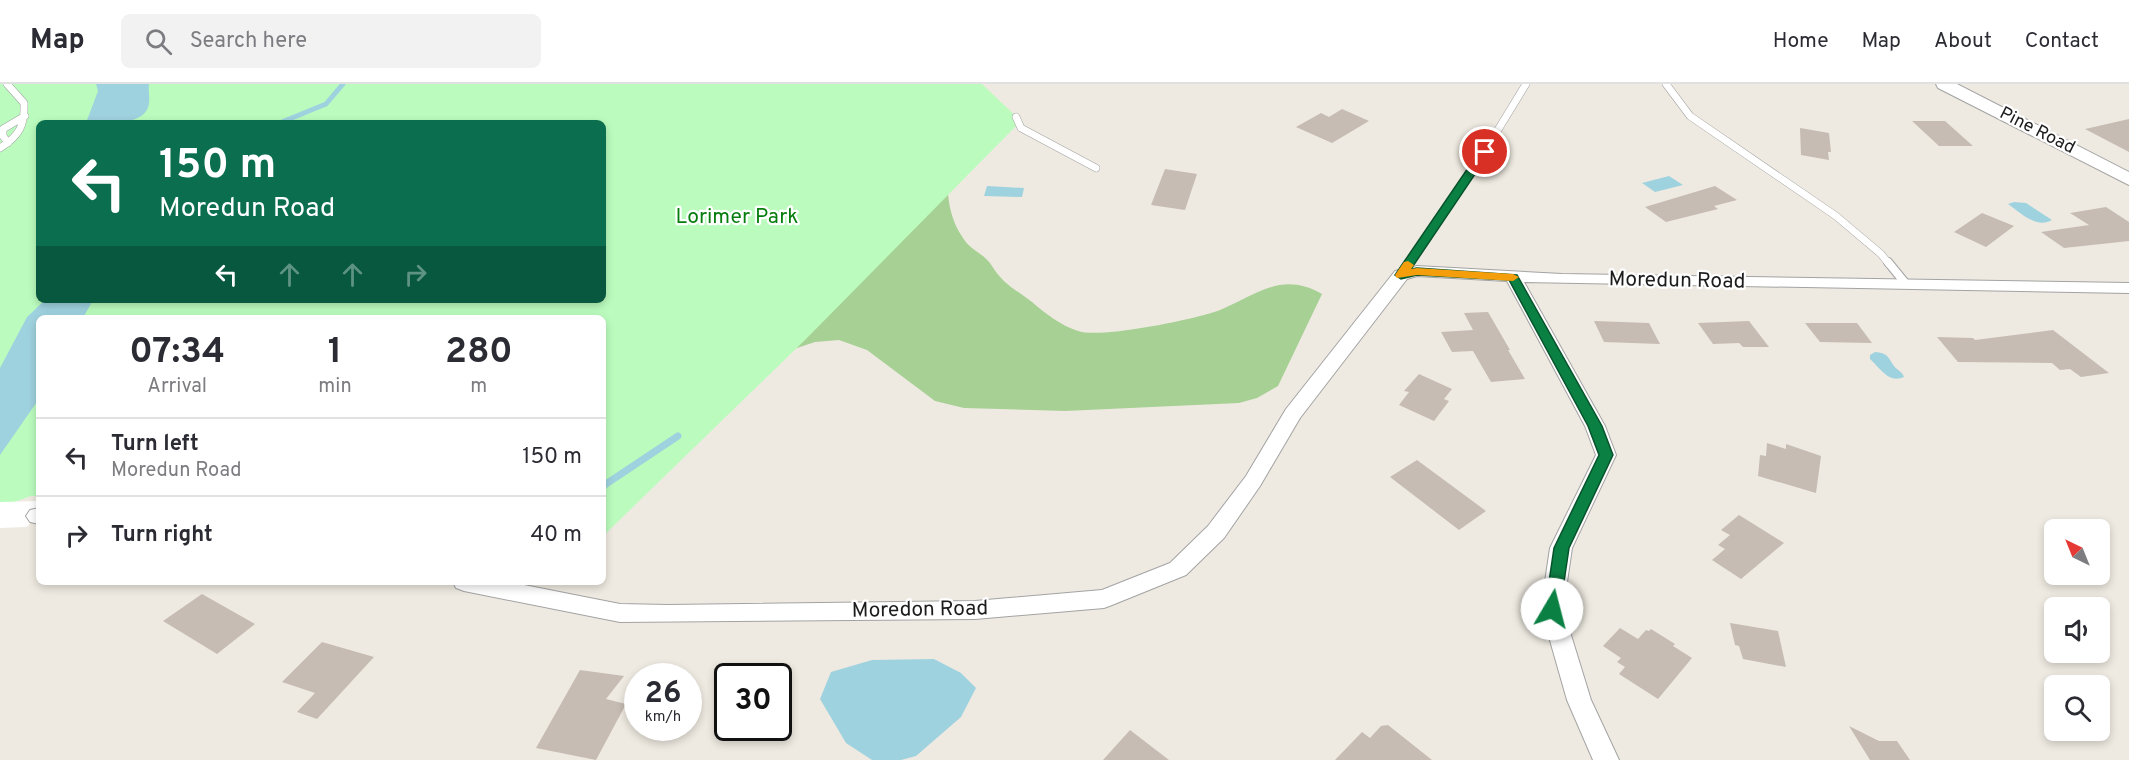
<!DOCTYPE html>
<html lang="en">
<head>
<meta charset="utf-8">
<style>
  :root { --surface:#fff; --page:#f2f2f3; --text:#2b2b33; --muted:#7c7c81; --line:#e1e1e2 }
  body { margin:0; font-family:Overpass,sans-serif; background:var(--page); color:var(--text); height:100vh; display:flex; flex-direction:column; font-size:22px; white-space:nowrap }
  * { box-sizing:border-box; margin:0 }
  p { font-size:20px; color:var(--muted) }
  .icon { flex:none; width:33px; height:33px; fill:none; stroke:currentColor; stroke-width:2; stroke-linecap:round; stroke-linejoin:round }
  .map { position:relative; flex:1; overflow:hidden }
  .details { position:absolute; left:36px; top:231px; width:570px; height:270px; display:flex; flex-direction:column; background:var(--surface); border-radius:9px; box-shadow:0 3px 9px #0003 }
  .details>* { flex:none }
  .guide { position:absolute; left:36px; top:36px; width:570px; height:183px; border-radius:9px; box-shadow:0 3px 9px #0003; background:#0b6e4f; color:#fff; overflow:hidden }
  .needle { width:39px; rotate:317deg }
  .controls { position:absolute; left:2044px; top:435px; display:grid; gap:12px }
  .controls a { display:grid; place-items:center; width:66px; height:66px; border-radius:9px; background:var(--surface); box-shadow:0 3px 9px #0003; font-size:30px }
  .speed { position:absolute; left:624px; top:579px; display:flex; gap:12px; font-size:30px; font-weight:700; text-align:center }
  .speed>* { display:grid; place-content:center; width:78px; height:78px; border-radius:50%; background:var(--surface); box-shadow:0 3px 9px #0003; line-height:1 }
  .speed small { font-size:15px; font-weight:400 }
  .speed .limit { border:3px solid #111; border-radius:9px; background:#fff; color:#111 }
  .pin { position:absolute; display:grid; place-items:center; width:51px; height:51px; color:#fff; margin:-26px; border:3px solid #fff; border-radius:50%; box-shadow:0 2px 6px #0007 }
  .me { position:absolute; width:66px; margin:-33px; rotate:8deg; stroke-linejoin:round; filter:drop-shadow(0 0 4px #0008) }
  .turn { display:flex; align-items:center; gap:21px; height:126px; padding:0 24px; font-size:27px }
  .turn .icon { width:78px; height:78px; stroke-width:2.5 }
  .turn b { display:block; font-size:42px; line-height:51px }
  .lanes { display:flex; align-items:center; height:57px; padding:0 24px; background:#0003; justify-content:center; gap:30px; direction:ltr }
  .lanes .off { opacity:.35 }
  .eta { display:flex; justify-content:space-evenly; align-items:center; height:102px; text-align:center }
  .eta b { font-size:36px; font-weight:700; line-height:42px }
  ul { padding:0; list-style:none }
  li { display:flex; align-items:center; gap:18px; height:78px; padding:0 24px; border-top:2px solid var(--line) }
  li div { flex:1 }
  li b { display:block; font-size:22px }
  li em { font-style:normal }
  header { display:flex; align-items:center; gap:36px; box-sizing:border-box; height:84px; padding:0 30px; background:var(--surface); border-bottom:2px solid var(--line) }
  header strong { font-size:28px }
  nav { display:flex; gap:33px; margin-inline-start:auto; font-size:21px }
  .search { width:420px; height:54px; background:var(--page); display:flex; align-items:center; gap:15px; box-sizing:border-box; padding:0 21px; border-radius:9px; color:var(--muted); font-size:22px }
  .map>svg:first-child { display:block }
</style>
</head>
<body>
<header>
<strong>Map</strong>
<div class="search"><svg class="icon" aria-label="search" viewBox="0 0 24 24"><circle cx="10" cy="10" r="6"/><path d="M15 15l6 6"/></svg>Search here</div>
<nav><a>Home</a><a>Map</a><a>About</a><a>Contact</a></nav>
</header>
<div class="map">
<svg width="2129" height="676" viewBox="0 0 2129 676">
  <rect width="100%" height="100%" fill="#eeeae1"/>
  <path fill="#a7d094" d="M149,0H966C956,49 932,109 963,154C970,166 985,170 992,182C1004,201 1015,205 1032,218C1046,230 1060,241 1078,247C1100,255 1197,235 1220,226C1258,210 1282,187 1322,210L1278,302L1257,314L1239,319L1065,327L964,324L935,317L867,266L839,256L815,258L782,269L603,234H83L93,216H603V39Z"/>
  <path fill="#bbfcbe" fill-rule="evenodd" d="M0,0H982L1021,37L805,256L603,452V234H39V412H31L0,423ZM39,39H603V216H39Z"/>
  <path fill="#9fd2df" d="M96,0H149C148,6 150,13 149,19C147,43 103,39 86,39L98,7Z
    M1669,92L1683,101L1655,108L1642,99Z
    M987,102L1024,104L1022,113L984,112Z
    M2014,118L2026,119L2052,136C2036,145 2021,129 2008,120Z
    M45,216H93L83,234H39V315L0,371V284L27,233Z
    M1875,268C1888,269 1888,273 1894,282C1898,287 1902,287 1904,293C1889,300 1880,284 1870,275V271Z
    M934,575L961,589L976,604L961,633L916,672L901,676H872L846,659L820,615L831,588L872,576Z"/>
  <path fill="#fff" d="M39,417V429L27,443L0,444V418Z"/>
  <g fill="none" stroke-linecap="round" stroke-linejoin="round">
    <path stroke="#9fd2df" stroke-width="5" d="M282,38L326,20L343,0"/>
    <path stroke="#9fd2df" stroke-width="7" d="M603,402L678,352"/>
    <path stroke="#9fd2df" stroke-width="8" d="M603,402L605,400"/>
  </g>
  <path fill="#c6bcb4" d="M1342,25L1369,37L1332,59L1296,43L1321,29L1329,33Z
    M2129,35V68L2085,45Z
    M1912,37H1945L1973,62H1939Z
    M1800,44L1829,49L1831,68H1828L1829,76L1801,71Z
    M1165,85L1197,90L1185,126L1151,121Z
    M1715,102L1737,116L1714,122L1718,125L1666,138L1645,123Z
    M2106,123L2129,138V157L2064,164L2041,148L2089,141L2070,129Z
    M1982,129L2014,142L1986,163L1954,148Z
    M1488,228L1510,266H1508L1525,295L1491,298L1473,267L1452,268L1441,248L1473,246L1464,229Z
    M1594,237L1649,239L1660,260L1604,258Z
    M1749,237L1769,263H1743L1739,259L1713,260L1698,239Z
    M1805,239H1857L1872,259L1820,258Z
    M2053,246L2109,289L2081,293L2070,285L2060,286L2052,279L1958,278L1937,253L1973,254L1975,256Z
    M1419,290L1452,305L1444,315L1449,317L1434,337L1399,321L1409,308L1404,307Z
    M1767,359L1786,365V360L1821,372L1816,409L1758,392L1760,371L1766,372Z
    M1417,376L1486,427L1459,446L1390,393Z
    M1739,431L1784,459L1741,495L1712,476L1725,465L1718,461L1730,451L1721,446Z
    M202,510L255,540L217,570L163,537Z
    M1730,539L1778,547L1786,583L1743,575L1739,562L1735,561Z
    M1620,544L1638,555L1646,546L1649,547L1651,545L1675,560L1673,562L1692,574L1658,615L1619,590L1625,583L1617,578L1621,574L1603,562Z
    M322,558L374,573L317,635L297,628L315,609L282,598Z
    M580,586L624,592L606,615L626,620L596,676L536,664Z
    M1388,641L1432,676H1335L1362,648L1370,654L1381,642Z
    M1849,642L1879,657H1897L1910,676H1870Z
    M1130,646L1169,676H1103Z"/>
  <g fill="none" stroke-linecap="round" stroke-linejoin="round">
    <g stroke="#a3a3a3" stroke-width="8">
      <path id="service-far1" d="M1666,0L1690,32L1836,132L1881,170L1889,180
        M1016,33L1021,44L1096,84
        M8,59L3,52V45L25,32
        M0,64C19,52 25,42 24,19L7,0
        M1408,180L1485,67L1526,0"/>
    </g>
    <g stroke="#a3a3a3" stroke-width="10">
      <path id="service" d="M1888,178L1906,200
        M1401,191L1409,178"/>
    </g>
    <g stroke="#a3a3a3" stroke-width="2">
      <path id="minor" d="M1417,182L1562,190L2129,199V209L1524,198L1605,342L1616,371L1572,464L1563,525L1591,616L1619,676H1593L1567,616L1541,525L1550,464L1596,371L1585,342L1507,197L1417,192L1407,195L1300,334L1260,402L1224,454L1186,491L1112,521L1104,524L975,535L620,538L464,507L456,504L453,498H509L620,520L668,521L975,517L1102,506L1170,479L1208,442L1246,392L1286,325L1395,187Z
        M39,424V440L30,438L26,432L30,426Z"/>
    </g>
    <g stroke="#a3a3a3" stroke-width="2">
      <path id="tertiary" d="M1936,0H1957L2129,88V101L1938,4Z"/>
    </g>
    <use href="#service-far1" stroke="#fff" stroke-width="7"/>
    <use href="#service" stroke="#fff" stroke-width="8"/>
    <use href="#minor" fill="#fff" fill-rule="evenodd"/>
    <use href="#tertiary" fill="#fff" fill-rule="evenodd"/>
  </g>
  <path fill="#0b8043" stroke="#07532c" stroke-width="1.5" d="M1485,64L1490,68L1411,185L1417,184L1517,191L1602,342L1613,371L1569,464L1560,525L1558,529L1552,531L1547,529L1545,525L1554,464L1599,371L1588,342L1509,196L1417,191L1401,195L1395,191L1481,65Z"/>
  <path fill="#f59e0b" d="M1408,177L1414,181L1411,185L1417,184L1513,190L1519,193L1513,197L1417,191L1397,194L1395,191L1404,178Z"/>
  <g text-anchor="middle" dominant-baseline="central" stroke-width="4.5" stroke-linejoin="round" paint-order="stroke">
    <g font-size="18" fill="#1c1c1c" stroke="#fff">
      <text transform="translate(2037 47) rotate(27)">Pine Road</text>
    </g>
    <g font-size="21" fill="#067e0d" stroke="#fff">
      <text x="737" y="133">Lorimer Park</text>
    </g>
    <g font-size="21" fill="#1c1c1c" stroke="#fff">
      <text transform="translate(1677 197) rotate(1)">Moredun Road</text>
      <text transform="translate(920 526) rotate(-1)">Moredon Road</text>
    </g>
  </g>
</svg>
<div class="controls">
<a><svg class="needle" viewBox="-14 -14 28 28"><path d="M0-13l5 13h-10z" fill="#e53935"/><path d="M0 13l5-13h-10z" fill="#7c7c81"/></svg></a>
<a><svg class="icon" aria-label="sound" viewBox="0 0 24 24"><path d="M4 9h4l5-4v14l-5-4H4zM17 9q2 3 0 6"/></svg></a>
<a><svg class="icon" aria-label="search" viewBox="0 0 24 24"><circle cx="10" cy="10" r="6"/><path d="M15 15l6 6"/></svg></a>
</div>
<div class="speed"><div>26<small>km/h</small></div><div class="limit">30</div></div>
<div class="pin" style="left:1485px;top:68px;background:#d93025"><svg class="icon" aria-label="arrive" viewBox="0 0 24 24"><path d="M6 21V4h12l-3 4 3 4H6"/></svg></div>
<svg class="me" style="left:1552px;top:525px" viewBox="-20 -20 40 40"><circle r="19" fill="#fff"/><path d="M0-13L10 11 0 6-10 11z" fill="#0b8043"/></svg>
<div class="guide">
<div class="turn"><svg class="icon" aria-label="left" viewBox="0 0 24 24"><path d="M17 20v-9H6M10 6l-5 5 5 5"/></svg><div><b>150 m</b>Moredun Road</div></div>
<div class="lanes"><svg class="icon" aria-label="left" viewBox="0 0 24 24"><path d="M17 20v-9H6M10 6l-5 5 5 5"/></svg><svg class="icon off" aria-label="ahead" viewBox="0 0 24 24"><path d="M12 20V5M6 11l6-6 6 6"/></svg><svg class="icon off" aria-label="ahead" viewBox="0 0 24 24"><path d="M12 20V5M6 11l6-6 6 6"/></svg><svg class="icon off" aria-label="right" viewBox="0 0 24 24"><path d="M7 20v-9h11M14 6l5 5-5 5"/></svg></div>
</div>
<section class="details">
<div class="eta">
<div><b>07:34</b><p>Arrival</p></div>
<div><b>1</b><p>min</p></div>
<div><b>280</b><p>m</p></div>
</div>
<ul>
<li><svg class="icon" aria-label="left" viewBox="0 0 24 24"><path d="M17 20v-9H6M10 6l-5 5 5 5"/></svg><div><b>Turn left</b><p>Moredun Road</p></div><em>150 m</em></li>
<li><svg class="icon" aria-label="right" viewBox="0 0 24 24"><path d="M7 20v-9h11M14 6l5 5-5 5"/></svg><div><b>Turn right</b></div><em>40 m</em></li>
</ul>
</section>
</div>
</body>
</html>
